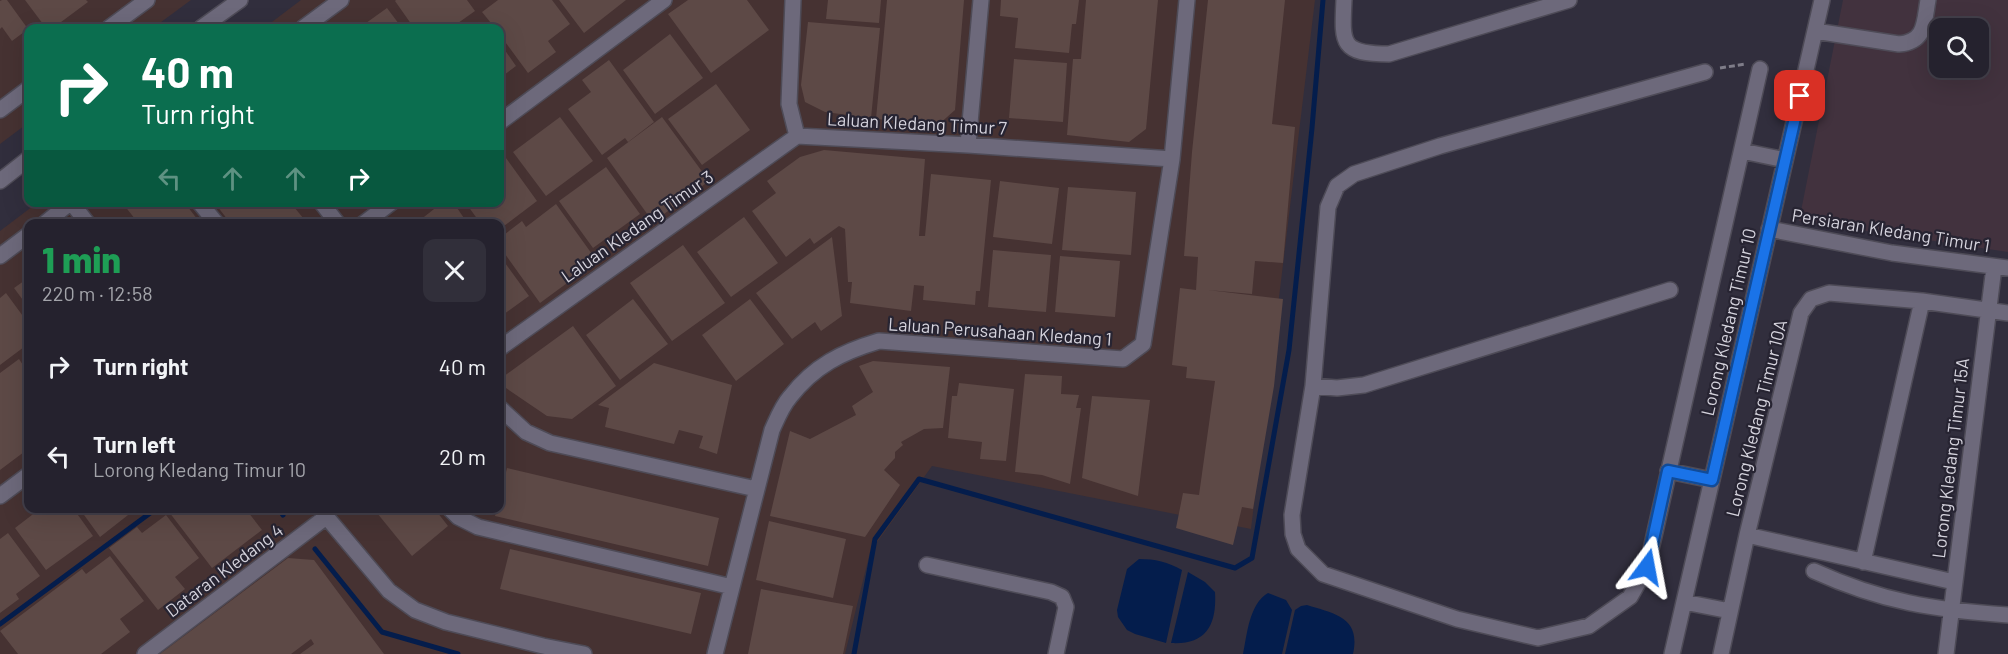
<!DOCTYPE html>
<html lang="en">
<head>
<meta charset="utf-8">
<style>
  :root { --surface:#25222e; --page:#312f3a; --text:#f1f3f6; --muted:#a3a4aa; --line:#423f4a }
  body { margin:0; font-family:Barlow,sans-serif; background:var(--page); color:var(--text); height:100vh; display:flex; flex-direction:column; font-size:22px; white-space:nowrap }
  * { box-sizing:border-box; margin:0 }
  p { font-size:20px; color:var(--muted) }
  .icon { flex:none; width:33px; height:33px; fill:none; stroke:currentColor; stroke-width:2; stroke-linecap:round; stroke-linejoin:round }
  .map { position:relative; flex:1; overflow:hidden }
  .drawer { position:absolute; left:24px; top:219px; width:480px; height:294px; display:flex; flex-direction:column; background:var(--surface); border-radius:12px; box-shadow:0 6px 24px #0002,0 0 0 2px var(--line) }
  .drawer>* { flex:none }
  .guide { position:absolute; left:24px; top:24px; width:480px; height:183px; border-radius:12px; box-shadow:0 6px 24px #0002,0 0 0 2px var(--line); background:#0b6e4f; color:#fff; overflow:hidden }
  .fabs { position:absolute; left:1929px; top:18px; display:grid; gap:12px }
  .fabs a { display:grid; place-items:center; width:60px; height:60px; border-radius:12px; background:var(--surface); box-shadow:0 6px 24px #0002,0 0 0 2px var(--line); font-size:30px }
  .pin { position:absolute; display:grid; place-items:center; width:51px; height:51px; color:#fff; margin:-26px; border-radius:12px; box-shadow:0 3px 9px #0006 }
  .me { position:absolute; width:66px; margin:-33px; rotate:13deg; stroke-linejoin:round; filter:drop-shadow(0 0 4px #0008) }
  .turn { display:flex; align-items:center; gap:21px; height:126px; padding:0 18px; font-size:27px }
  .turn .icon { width:78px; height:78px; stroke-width:2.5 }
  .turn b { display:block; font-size:42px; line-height:51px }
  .lanes { display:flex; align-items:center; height:57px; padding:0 18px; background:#0003; justify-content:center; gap:30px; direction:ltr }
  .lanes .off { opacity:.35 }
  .round { display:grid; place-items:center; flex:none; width:63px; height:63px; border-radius:12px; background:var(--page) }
  .headline { display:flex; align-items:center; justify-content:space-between; height:102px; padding:0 18px }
  h1 { font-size:36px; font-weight:800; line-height:45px; color:#1e9e55 }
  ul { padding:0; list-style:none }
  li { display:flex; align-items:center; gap:18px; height:90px; padding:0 18px }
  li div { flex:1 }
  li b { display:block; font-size:22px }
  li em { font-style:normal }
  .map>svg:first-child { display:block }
</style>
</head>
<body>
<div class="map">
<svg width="2008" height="654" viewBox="0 0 2008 654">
  <rect width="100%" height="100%" fill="#312e3d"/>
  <path fill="#463232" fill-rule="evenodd" d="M0,0H191L153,28H28V123L0,144Z
    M301,0H1315L1251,529L932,466L870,552L845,654H0V231L37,203L500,202V28H264ZM28,224H500V508H28Z"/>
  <path fill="#42323e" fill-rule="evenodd" d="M1843,0H2008V252L1799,221ZM1940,28H1978V68H1940Z"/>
  <path fill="#041d4c" d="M1139,559C1155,559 1168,562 1182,570L1166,643L1135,634L1127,630L1118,617L1117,610L1127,569Z
    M1188,572L1205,582L1215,592C1217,625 1206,645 1171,643Z
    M1268,593L1286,600L1292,610L1282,654H1243C1247,635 1249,604 1268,593Z
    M1307,605C1335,614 1361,617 1353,654H1285L1295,610L1301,606Z"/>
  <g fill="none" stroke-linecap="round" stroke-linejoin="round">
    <path stroke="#041d4c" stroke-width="5" d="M278,508L283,515
      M315,549L382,632L458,654
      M0,624L157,508
      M854,654L875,539L919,479L1235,568L1252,558L1289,350L1312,128L1323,0"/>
  </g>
  <path fill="#5d4946" d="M2,0H7L28,29L12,41L2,27L0,29V1Z
    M25,0H86L88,2L53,28H46Z
    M396,0H467L475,11L451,28H414L395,1Z
    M498,0H552L570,24L548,41L556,52L528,73L500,35V28H495L482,12Z
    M559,0H626L584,33Z
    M688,0H747L769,30L711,73L668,14Z
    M828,0H881L879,23L826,19Z
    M887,0H964L955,110L938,125L876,119Z
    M1001,0H1079L1076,24H1072L1069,53L1015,48L1018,18L1000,16Z
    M1086,0H1158L1146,129L1129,142L1067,135L1073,59H1081Z
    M1208,0H1285L1272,124L1295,127L1283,263L1255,261L1252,294L1208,290L1283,299L1274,386L1253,509L1242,507L1233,545L1176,528L1183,493L1199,495L1215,381L1186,378L1187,367L1172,365L1180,288L1196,290L1198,257L1184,256L1192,152Z
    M387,8L402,28H359Z
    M808,22L880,28L871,118L825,112L805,102L801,85Z
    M670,34L703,78L655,114L623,70Z
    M500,43L516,66L500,78Z
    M1014,59L1067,63L1063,122L1009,118Z
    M609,60L654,122L628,142L625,138L602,155L568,109L591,92L582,80Z
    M716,84L750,130L702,165L668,119Z
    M560,117L593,161L546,196L513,152Z
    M662,117L709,181L653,222L607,158Z
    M824,150L925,159L919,236H925L931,174L991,180L980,291H976L975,305L923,300L924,286L914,285L911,311L850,303L852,282H848L845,229L839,226L814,244L810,238L786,257L752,211L776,193L767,181L800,157Z
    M506,158L537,201L500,229V224H481L465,202H500V162Z
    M606,167L640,214L593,248L559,201Z
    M1000,181L1059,188L1052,244L993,237Z
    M1068,187L1136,192L1131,255L1062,250Z
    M128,202H184L201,224H139L124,205Z
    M214,202H290L308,224H231Z
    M443,202H453L468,224H415Z
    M556,204L597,261L540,303L500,247V238L522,221L526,227Z
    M744,217L778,263L731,297L697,252Z
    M832,237L842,316L821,331L815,322L792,339L756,293Z
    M683,245L725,303L672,341L630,283Z
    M993,250L1051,255L1046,312L988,307Z
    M500,256L529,296L500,317Z
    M1060,256L1120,261L1115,317L1055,312Z
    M28,278V307L14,288Z
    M6,293L28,323V344L0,365V298Z
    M633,299L668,344L620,380L586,335Z
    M750,299L784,344L736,381L702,335Z
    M573,326L616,386L572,419L547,416L500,384V379Z
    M19,359L23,365L28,361V449L0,470V373Z
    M873,361L950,367L943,428L924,429L901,442L903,445L895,452V458L884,470L900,485L865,537L770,516L790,431L810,439L856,415L852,406L873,392L859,366Z
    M654,363L732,385L717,454L699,448L703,436L679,430L674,444L605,427L609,408L598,405Z
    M1025,374L1062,376L1061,394L1079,395L1076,408H1081L1070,484L1042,475L1015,472Z
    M959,383L1014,389L1006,461L980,459L982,442L948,438L952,396H957Z
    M1092,396L1150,400L1138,496L1082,478Z
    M507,468L719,518L708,566L495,516L497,508H500V498Z
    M41,508H73L93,536L46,570L15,528Z
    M79,508H137L100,537Z
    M166,508H245L262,530L212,568Z
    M373,508H434L448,526L412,556Z
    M166,515L199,558L175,577L185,589L158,610L109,548L137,527L142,533Z
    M769,521L846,539L833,598L756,580Z
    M8,533L40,576L16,594L19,599L0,613V539Z
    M510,549L701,593L691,634L500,589Z
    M110,556L144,601L120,619L130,632L101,654H18L0,631L82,569L86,574Z
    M288,558L314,560L384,654H300L314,644L311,639L291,654H160Z
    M761,589L853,606L843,654H748Z"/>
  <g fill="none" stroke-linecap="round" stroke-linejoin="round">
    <g stroke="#4e4b57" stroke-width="18">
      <path id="minor" d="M793,0L789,104L797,136L968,145L1172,159
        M1344,0C1342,43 1340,54 1389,54L1569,0
        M109,28L147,0
        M201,28L240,0
        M303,28L341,0
        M1815,31L1899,44C1926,42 1924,22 1928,0
        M1705,72L1440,146L1354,174L1337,186L1328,207L1313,386L1292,515L1293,534L1298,549L1323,574L1457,619L1538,638L1589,626L1630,597L1647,567L1760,69
        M0,110L28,89
        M500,122L664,0
        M968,145L981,0
        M1742,151L1785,160
        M0,181L28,159
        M71,202L88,224
        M199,202L217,224
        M321,202L338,224
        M44,224L71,202
        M363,224L392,202
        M1769,229L1892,253L2008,268
        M0,256L28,235
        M500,348L797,136
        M1313,386L1337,388L1364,385L1670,290
        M500,408L526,432L550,443L756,489
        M1668,471L1712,480
        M0,496L28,475
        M319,508L389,591L415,610L446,622L543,646L584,654
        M449,508L458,517L478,527L732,587
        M1747,535L1954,582
        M1863,562L1922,301
        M927,565L1051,592L1062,597L1066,607L1056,654
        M1814,571C1882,602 1935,610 2008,615
        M1684,602L1730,611
        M145,654L326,517
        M715,654L772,430C777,419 782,406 790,397C814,366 842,352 879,341L1123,359L1143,344L1172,159L1187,0
        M1672,654L1822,0
        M1721,654L1747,535L1801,313L1811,299L1829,293L1922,301L2008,313
        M1946,654L1994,267"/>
    </g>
    <path stroke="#7f7d89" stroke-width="3" stroke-dasharray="6 3" stroke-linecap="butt" d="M1720,68L1746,64"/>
    <use href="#minor" stroke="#6d697b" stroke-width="15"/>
  </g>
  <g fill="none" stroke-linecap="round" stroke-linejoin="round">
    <g stroke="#114b97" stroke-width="15">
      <path id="route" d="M1647,567L1668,471L1712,480L1800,96"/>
    </g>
    <use href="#route" stroke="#1a73e8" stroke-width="10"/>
  </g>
  <g text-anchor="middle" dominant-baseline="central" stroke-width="4.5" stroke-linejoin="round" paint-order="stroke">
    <g font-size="18" fill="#d5d3dd" stroke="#272432">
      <text transform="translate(917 123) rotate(3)">Laluan Kledang Timur 7</text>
      <text transform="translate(637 226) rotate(-35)">Laluan Kledang Timur 3</text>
      <text transform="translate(1891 230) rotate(9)">Persiaran Kledang Timur 1</text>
      <text transform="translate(1728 322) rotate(-77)">Lorong Kledang Timur 10</text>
      <text transform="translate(1000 331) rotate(4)">Laluan Perusahaan Kledang 1</text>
      <text transform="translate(1756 418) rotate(-76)">Lorong Kledang Timur 10A</text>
      <text transform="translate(1950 458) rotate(-83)">Lorong Kledang Timur 15A</text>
      <text transform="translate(224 570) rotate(-37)">Dataran Kledang 4</text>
    </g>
  </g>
</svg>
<div class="fabs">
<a><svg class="icon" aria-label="search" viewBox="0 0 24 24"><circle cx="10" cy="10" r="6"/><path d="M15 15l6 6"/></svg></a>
</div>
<div class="pin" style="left:1800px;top:96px;background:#d93025"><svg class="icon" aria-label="arrive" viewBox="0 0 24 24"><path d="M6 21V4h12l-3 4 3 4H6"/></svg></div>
<svg class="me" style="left:1647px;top:567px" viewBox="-20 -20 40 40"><path d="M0-17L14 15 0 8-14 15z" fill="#1a73e8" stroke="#fff" stroke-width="4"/></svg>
<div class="guide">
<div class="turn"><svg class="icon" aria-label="right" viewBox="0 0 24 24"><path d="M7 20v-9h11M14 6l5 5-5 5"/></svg><div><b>40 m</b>Turn right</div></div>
<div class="lanes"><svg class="icon off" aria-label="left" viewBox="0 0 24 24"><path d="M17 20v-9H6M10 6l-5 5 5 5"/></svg><svg class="icon off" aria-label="ahead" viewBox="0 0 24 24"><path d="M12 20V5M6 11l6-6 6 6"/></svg><svg class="icon off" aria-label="ahead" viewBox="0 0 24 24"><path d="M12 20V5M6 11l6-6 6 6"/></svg><svg class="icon" aria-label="right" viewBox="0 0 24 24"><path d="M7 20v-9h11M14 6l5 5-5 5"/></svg></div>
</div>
<section class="drawer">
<div class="headline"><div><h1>1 min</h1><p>220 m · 12:58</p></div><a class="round"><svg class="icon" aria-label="close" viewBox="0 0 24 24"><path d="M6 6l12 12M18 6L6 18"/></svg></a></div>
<ul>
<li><svg class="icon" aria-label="right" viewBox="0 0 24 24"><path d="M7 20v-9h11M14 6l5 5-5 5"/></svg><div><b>Turn right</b></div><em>40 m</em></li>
<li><svg class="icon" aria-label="left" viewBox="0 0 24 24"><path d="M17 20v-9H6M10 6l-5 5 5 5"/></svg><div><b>Turn left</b><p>Lorong Kledang Timur 10</p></div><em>20 m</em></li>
</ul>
</section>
</div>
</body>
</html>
